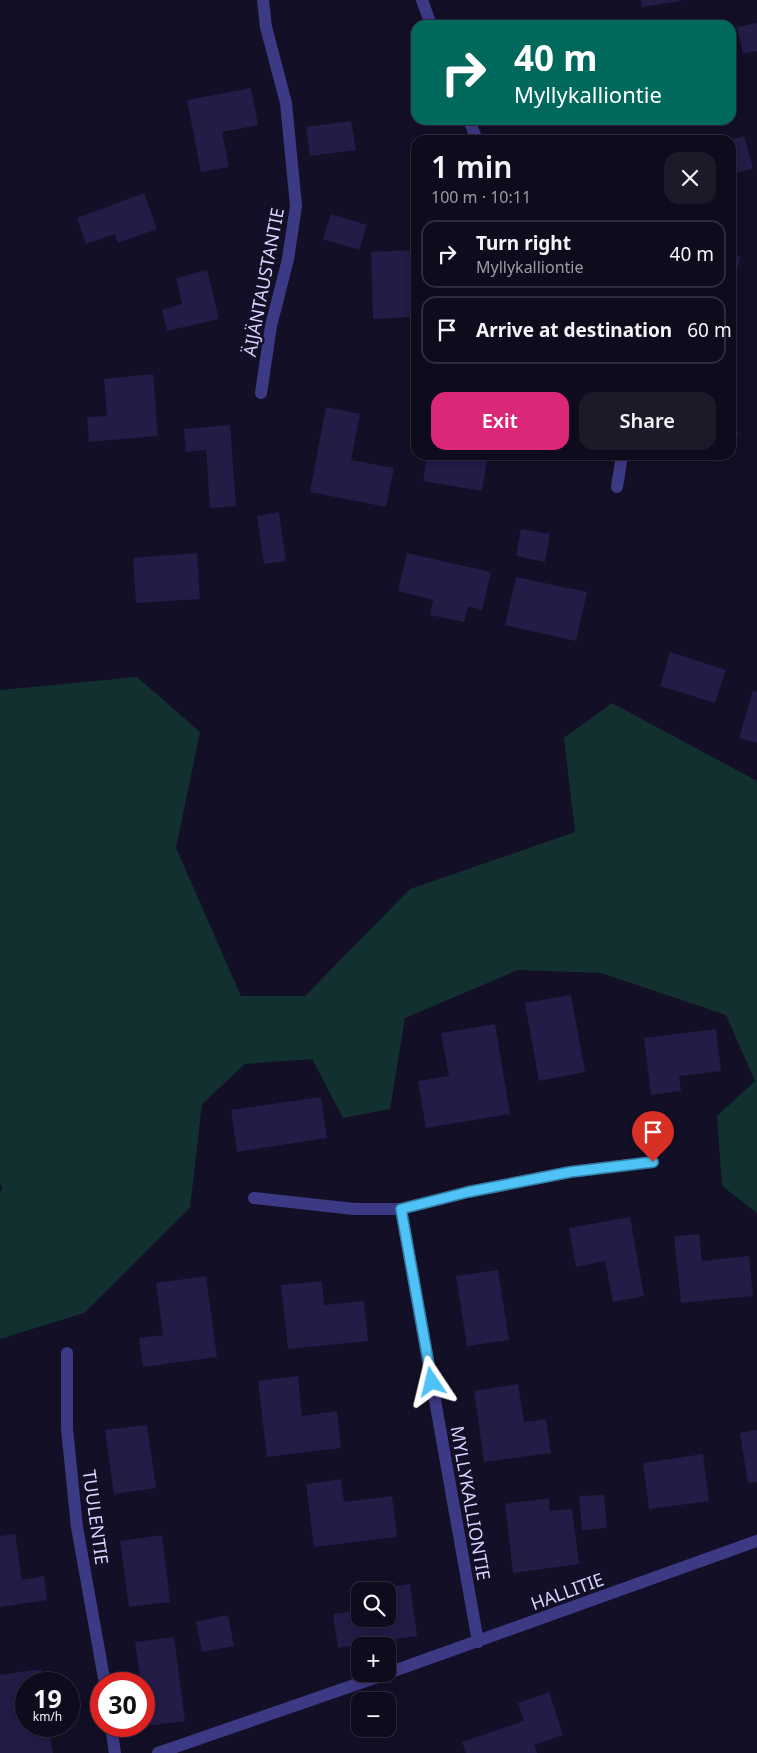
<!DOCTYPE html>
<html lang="en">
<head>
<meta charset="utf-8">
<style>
  :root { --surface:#0e0b1c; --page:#1c1929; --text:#f1f3f6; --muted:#9b9ba3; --line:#2e2b3b; --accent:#db2777 }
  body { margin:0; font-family:"Noto Sans",sans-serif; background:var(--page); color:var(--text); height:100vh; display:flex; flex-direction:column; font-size:19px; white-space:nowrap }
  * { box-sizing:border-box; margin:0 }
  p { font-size:16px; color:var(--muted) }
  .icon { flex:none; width:28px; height:28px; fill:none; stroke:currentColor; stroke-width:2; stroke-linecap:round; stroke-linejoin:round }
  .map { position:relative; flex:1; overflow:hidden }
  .side { position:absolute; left:411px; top:135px; width:325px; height:325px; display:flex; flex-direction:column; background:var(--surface); border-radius:15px; box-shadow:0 2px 12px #0003,0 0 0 1px var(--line) }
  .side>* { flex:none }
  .top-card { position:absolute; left:411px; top:20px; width:325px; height:105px; border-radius:15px; box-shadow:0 2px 12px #0003,0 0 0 1px var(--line); background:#00695c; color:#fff; overflow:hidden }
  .fabs { position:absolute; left:351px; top:1582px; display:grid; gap:10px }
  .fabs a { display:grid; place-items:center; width:45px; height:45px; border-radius:10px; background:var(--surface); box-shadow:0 2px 12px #0003,0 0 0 1px var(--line); font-size:25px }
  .speed { position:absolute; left:15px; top:1672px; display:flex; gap:10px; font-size:25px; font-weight:700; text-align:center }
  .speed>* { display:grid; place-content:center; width:65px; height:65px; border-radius:50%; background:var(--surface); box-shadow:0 2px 12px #0003,0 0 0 1px var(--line); line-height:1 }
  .speed small { font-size:12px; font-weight:400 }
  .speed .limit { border:8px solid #d22; background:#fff; color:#111 }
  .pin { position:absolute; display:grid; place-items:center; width:42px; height:42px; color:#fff; margin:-51px -21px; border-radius:50% 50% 50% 0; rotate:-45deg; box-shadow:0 0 5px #0007 }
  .pin .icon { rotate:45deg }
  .me { position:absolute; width:55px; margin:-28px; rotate:350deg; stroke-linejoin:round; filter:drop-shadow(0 0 4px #0008) }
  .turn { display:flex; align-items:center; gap:18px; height:105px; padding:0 20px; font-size:22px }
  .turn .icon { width:65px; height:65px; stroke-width:2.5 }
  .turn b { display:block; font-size:35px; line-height:42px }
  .round { display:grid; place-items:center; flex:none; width:52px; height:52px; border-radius:15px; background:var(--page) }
  .head { display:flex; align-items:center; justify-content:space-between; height:85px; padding:0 20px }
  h1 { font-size:30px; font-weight:600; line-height:38px }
  .button { display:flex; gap:10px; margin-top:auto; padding:10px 20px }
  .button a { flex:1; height:58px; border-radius:15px; background:var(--accent); color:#fff; font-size:20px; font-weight:600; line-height:58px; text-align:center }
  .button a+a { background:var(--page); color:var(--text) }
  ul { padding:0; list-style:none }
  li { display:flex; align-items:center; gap:15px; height:68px; margin:0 10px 8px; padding:0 10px; border:2px solid var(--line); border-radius:15px }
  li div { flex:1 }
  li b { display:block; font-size:19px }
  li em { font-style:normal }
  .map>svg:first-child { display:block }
</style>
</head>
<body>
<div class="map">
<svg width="757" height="1753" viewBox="0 0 757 1753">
  <rect width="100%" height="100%" fill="#130f26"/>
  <path fill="#12302f" d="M137,677L200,732L176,848L241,996H305L410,889L575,832L564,738L612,703L757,781V1213L722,1186L717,1116L755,1081L726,1015L601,973L518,970L405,1018L390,1109L343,1118L312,1059L245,1064L202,1104L190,1208L84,1313L0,1339V1193L2,1187L0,1183V690Z"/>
  <path fill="#241b47" d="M641,0H681V1L642,7Z
    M757,23V51L743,54L737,27Z
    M251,88L258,125L222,132L229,167L201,172L187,100Z
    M351,121L356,150L310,156L306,127Z
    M744,136L753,168L731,175V140Z
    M144,193L157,229L118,243L115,234L86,244L77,218Z
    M331,214L367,225L359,250L323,239Z
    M412,250L414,317L373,319L371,252Z
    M731,254L741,257L732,285H731Z
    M207,270L219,319L167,331L162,310L182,304L176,278Z
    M153,374L158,436L89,442L87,417L107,416L104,379Z
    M326,407L360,414L351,460L394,468L386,507L310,492Z
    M230,425L236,506L210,508L206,450L186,452L184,429Z
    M731,429L739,433L731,450Z
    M427,455H454L487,461L482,491L423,481Z
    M279,512L286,561L264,564L257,516Z
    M521,529L550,534L545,562L516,556Z
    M197,553L200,599L136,603L133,558Z
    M407,553L491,572L482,610L468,606L464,622L430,615L433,600L398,591Z
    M516,577L587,592L576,641L505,625Z
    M670,652L726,670L715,703L660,686Z
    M753,690L757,692V743L739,738Z
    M571,995L585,1072L539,1081L525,1003Z
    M495,1024L510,1114L426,1128L418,1081L449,1076L441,1033Z
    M716,1029L721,1071L679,1076L681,1091L651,1095L644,1038Z
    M321,1097L327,1138L237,1152L231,1110Z
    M630,1217L644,1296L613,1302L605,1261L576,1267L569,1228Z
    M699,1234L702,1261L749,1256L753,1296L681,1303L674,1236Z
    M498,1270L509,1340L467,1346L456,1276Z
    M206,1276L217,1357L143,1367L139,1338L163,1335L156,1283Z
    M322,1281L324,1305L364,1301L368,1341L288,1349L281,1285Z
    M298,1376L302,1416L337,1411L341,1448L267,1457L258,1381Z
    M518,1384L524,1422L546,1419L551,1453L484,1462L474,1391Z
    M147,1425L156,1488L114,1494L105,1430Z
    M757,1430V1482L748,1483L740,1433Z
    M703,1454L709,1501L649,1509L643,1463Z
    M341,1479L344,1502L392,1496L397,1537L314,1547L306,1484Z
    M604,1495L607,1528L582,1530L579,1496Z
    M549,1498L550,1511L572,1509L579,1564L513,1573L505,1504Z
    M15,1534L22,1580L44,1576L47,1600L0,1607V1536Z
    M162,1535L170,1602L129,1607L120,1541Z
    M410,1584L417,1636L338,1648L333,1614L360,1610V1619H388V1591L369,1590Z
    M228,1615L234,1646L202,1652L196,1622Z
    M174,1637L185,1721L146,1726L144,1707V1684H141L135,1642Z
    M41,1669L43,1684H26V1726H49L53,1753H0V1675Z
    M549,1692L563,1735L534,1745L537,1753H466L462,1742L524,1721L518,1703Z"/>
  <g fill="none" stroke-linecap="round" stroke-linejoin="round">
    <path stroke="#3d3a85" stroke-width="12" d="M422,0L431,25
      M469,120L477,140
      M261,393L271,326L288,259L296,206L286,103L266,27L263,0
      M617,487L622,455
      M254,1198L354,1209H401
      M67,1353V1429L77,1527L105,1684
      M478,1642L401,1209L468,1192L570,1172L653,1162
      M388,1673L757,1541
      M111,1726L115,1753
      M158,1753L386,1674"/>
  </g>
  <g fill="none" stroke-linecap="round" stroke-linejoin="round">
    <g stroke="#337fa1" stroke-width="12">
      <path id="route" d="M432,1382L401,1209L468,1192L570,1172L653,1162"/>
    </g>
    <use href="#route" stroke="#4fc3f7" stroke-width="9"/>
  </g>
  <g text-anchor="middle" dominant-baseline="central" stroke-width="5" stroke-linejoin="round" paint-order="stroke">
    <g font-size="18" fill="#d9d4ff" stroke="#130f26">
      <text transform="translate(263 282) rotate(-79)">ÄIJÄNTAUSTANTIE</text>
      <text transform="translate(471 1503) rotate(80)">MYLLYKALLIONTIE</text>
      <text transform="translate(96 1517) rotate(82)">TUULENTIE</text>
      <text transform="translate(567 1591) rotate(-20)">HALLITIE</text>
    </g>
  </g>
</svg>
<div class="fabs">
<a><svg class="icon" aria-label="search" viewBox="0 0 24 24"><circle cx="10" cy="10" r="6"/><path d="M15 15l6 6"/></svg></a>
<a>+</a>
<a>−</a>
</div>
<div class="speed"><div>19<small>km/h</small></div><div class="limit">30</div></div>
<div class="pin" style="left:653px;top:1162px;background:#d93025"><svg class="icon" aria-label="arrive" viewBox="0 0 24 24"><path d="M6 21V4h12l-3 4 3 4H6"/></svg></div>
<svg class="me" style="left:432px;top:1382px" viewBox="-20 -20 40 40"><path d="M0-17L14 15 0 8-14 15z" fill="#4fc3f7" stroke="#fff" stroke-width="4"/></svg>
<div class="top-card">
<div class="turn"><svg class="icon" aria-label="right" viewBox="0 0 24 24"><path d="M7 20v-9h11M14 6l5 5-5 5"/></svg><div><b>40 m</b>Myllykalliontie</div></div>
</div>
<section class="side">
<div class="head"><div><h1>1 min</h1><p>100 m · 10:11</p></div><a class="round"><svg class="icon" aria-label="close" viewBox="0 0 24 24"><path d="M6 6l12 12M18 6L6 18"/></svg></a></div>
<ul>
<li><svg class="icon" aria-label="right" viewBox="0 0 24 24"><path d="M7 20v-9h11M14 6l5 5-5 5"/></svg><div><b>Turn right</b><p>Myllykalliontie</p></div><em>40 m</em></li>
<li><svg class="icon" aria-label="arrive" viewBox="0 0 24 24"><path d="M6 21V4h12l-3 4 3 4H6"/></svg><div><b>Arrive at destination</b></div><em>60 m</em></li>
</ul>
<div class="button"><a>Exit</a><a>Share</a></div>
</section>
</div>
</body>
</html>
